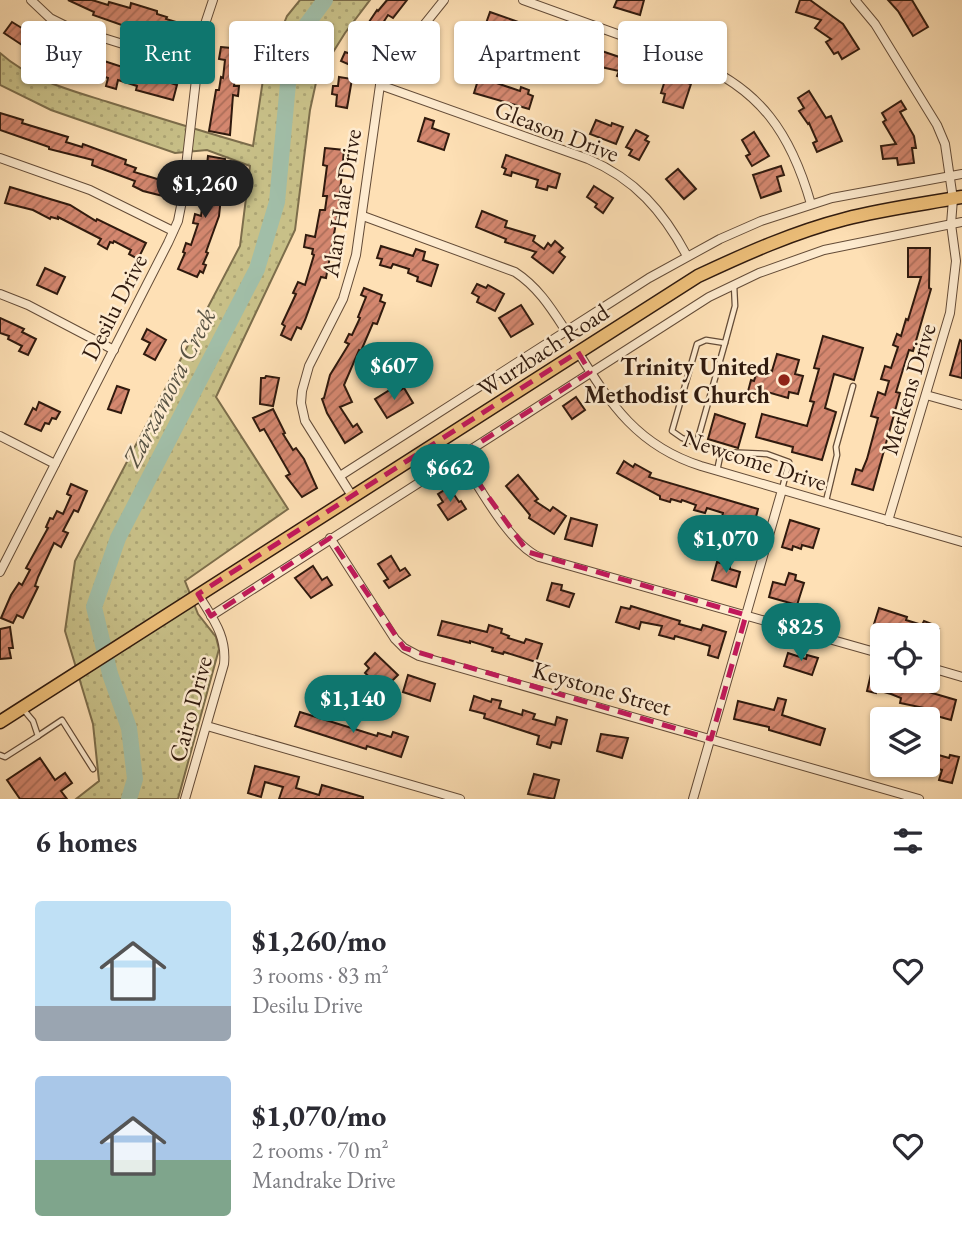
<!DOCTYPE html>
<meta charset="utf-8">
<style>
:root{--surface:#fff;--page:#f7f7f7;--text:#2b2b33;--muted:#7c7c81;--accent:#0f766e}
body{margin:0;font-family:"EB Garamond",serif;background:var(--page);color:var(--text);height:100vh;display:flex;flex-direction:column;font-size:26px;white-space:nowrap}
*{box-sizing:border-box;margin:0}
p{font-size:23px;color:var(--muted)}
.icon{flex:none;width:38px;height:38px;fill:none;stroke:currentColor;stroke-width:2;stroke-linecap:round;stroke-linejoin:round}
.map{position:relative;height:799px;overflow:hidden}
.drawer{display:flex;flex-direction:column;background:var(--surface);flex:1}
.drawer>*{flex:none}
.banner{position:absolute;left:21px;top:21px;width:920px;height:63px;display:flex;gap:14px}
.fabs{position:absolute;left:870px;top:623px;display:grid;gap:14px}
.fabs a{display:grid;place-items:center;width:70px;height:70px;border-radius:7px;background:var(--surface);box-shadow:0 2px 5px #0004;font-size:35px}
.price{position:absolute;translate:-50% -60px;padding:0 16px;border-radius:24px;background:var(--accent);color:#fff;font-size:23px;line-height:46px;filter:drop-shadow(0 2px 4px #0008)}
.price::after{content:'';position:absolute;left:50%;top:42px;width:21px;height:16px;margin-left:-10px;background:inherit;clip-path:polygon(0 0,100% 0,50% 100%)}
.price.active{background:#222;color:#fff}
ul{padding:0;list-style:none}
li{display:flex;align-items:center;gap:21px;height:175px;padding:0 35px}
li span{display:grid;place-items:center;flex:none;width:196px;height:140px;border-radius:7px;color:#555}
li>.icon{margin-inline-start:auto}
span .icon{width:84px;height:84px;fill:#fffc;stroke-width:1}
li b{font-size:30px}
h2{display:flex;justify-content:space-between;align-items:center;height:84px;padding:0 35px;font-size:30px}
.tag{padding:0 24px;border-radius:7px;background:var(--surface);box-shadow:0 2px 5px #0004;font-size:24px;line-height:63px}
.tag.active{background:var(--accent);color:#fff}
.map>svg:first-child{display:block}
.grass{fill:url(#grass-dots);stroke:#7c6d4b;stroke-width:2}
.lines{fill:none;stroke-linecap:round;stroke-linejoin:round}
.river{stroke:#a1bea8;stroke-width:16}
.building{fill:url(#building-hatch);stroke:#301a0e;stroke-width:2}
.lane-casing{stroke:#644c38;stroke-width:7}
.street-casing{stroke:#644c38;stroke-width:10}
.primary-casing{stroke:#301a0e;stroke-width:15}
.lane{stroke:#feebcf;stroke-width:4.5}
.street{stroke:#feebcf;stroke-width:8}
.primary{stroke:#efc07a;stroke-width:12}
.marked{fill:none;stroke:#c2185b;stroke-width:5;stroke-dasharray:14 9;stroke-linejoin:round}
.poi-dot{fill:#8f2418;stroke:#feebcf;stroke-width:2.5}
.labels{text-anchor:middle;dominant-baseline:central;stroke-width:5;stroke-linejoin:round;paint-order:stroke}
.street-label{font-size:24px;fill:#301a0e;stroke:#feebcf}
.poi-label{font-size:24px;font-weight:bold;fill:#301a0e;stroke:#feebcf;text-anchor:end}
.water-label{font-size:26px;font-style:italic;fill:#585344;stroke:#feebcf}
</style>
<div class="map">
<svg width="962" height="799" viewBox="0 0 962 799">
<defs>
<pattern id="grass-dots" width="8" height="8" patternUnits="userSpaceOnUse" patternTransform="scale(1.75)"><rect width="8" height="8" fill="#c8c088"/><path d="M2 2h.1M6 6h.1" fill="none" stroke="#aca474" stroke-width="1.8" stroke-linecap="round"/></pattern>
<pattern id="building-hatch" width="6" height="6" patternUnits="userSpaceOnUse" patternTransform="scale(1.75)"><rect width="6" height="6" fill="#d4876f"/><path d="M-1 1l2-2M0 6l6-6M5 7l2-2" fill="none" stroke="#ac6e5a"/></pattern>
</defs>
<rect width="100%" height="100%" fill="#fee0b5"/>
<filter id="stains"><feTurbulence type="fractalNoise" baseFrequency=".00286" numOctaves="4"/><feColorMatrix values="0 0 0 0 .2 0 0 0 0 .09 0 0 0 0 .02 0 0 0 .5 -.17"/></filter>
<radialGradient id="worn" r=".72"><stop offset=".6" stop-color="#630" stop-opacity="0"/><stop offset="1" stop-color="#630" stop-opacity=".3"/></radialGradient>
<path class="grass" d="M300 0H370L345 33 317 78 310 110 295 230 216 397 288 509 185 581 198 614 216 637 219 649 178 799H76L99 781 93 724 65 631 75 561 240 246 250 166 207 150 175 153 51 110 0 85V53C30 80 70 90 108 102 156 117 204 132 253 146L264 73 287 16Z"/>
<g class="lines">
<polyline class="river" points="129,799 135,779 129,728 110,674 94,607 118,538 257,269 277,202 290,62 298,36 325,0"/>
</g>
<g class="building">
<polygon points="68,0 92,0 108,5 109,2 130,8 131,3 157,11 157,14 167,17 166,19 186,25 182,38 135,24 133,29 93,15 94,12"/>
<polygon points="387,0 407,0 393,18 388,15 367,48 359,69 341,61 345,52 351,54 357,40 377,10 378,11"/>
<polygon points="617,0 644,0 640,15 614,7"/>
<polygon points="800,0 810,0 843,24 859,49 842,59 838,52 834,54 826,42 831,39 815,28 821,20 796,12"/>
<polygon points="888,0 912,0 928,27 913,36 898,11"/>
<polygon points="490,12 544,31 539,47 523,46 524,42 508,37 505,45 488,39 491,31 484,29"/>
<polygon points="12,22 25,30 27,27 34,32 32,35 61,48 59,52 79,58 80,53 177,85 173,100 136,90 137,86 118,80 116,89 106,86 108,78 87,71 85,75 53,65 52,68 40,63 43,55 22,45 4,33"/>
<polygon points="581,44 634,62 628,80 617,76 619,71 583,63 585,59 577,56"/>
<polygon points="221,47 241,49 238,72 236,72 234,86 239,86 238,96 233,95 230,135 209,131 216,90 219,90 221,77 223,78 225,60 219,59"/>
<polygon points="339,77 352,79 347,108 336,106 337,95 332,94 333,86 338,86"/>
<polygon points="479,77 520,91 521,87 529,90 528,94 533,96 529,109 474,93"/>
<polygon points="666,77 691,84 683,108 663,102 665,94 661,93"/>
<polygon points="809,91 826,118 831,116 842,141 817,152 813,143 817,141 809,123 808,124 799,111 804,108 798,98"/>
<polygon points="901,101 906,109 900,112 914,136 916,148 912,148 914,163 898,165 897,158 883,159 881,146 896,144 883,122 886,120 882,113"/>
<polygon points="0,113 23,120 22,123 68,137 66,142 82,147 83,144 126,160 125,164 136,168 134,172 167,182 163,196 143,191 133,186 135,181 92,165 93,160 49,149 49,147 0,130"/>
<polygon points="425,118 434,121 432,128 449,134 444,150 418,141"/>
<polygon points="596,120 611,126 612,123 623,127 616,144 590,134"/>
<polygon points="636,130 648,136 645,140 649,142 639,160 629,155 632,150 626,147"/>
<polygon points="754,132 769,156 752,166 746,156 750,154 742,140"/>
<polygon points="325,148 344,150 339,203 345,204 343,212 338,212 326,278 321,277 305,320 301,329 297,327 291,340 281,335 285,326 282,324 296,294 293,293 298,282 305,285 314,255 312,254 313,249 304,247 306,235 315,237 320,210 325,210 327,196 323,196 327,166 323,165"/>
<polygon points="506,155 560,174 556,188 548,186 547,190 536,187 538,180 512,172 511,176 504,174 506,169 502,167"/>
<polygon points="208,156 225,159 219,216 206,252 208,253 203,264 206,265 203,273 200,271 197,277 178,269 185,253 183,252 186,243 191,245 198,224 193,223 195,214 201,216 203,201 208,202 210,183 205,182"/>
<polygon points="781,166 784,175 777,177 781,191 761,198 753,175"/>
<polygon points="678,169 696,189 684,199 666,179"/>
<polygon points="594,186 613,198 603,213 595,207 597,204 587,197"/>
<polygon points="10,187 70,205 96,221 97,219 146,243 138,259 129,254 131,250 114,241 113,243 110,242 107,249 98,244 101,239 58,217 58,219 51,217 50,219 33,210 5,203"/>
<polygon points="482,211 507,221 505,227 535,236 533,241 544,249 548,243 551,246 555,241 563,248 559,252 565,257 553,273 532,257 536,252 505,242 506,239 476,227"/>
<polygon points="381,246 413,256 416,249 425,252 423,260 438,265 431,286 417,281 418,277 408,273 409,269 393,264 391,268 380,265 382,259 377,258"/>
<polygon points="908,248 930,248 929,288 931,289 913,351 909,350 896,392 900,393 873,490 852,484 856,469 862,471 867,459 878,418 871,416 878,392 885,395 889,381 881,379 885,366 891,368 898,347 893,345 897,334 901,336 906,319 908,320 921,277 908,277"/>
<polygon points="45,268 65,277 57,294 37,285"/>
<polygon points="477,284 486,288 488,285 504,294 495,311 477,302 479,297 472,293"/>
<polygon points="364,288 382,295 380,301 385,303 377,324 373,323 361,351 359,350 344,385 352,402 340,407 353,427 357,424 362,432 345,443 327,413 322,399 324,398 330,375 349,344 345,342 349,334 352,335 360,318 358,317 366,297 361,295"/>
<polygon points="521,305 533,324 511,337 499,318"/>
<polygon points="0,318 24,329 22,332 36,339 28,355 19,351 22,346 8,339 9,336 0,333"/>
<polygon points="147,329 166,340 155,360 144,354 150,343 142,339"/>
<polygon points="823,336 863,348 854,380 834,374 825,408 836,412 822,460 792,452 793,447 756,437 762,414 807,426 814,402 810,401 819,369 814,368"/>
<polygon points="960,340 962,341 962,378 950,375"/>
<polygon points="777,354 799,360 795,374 803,376 798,394 789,392 788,398 760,390 757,402 746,399 751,380 754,381 758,367 772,371"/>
<polygon points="266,376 279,378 273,406 260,404 261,378 265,378"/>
<polygon points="117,386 129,390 121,413 108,409"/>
<polygon points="393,388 396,393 404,388 413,403 387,418 375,399"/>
<polygon points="576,397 585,410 572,419 563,406"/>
<polygon points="39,402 60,412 56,419 52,418 49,424 45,423 41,431 25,424 33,408 36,410"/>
<polygon points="273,409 285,433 283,434 293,450 296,448 304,459 317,488 302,497 286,476 290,474 264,429 260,431 253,418"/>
<polygon points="715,414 745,424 738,448 708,439"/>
<polygon points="624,461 633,467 635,464 651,473 649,477 758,509 753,529 731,522 727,537 717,534 723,513 707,508 705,513 694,510 696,505 682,500 681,502 671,499 670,502 660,499 660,496 617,473"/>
<polygon points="518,475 538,499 535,501 550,511 553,507 566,516 554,534 529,518 530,515 506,486"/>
<polygon points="71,484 87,491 78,512 74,510 63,531 68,533 61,547 54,543 38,577 35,586 38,587 23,618 17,615 13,623 1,618 11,595 19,583 22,585 30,570 26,568 48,528 46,527 50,518 53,519 57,511 63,514 71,496 67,494"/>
<polygon points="449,487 459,502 461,501 466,509 448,520 438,505 443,502 438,494"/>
<polygon points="571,518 597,525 592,546 565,539"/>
<polygon points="790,520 819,529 813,548 802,545 801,549 793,546 792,550 782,547"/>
<polygon points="391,556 400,571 405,568 410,575 389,588 384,581 388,579 378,564"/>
<polygon points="717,562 730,566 730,569 740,572 736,587 712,580"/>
<polygon points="313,566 322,580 327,577 332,585 311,598 295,578"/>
<polygon points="789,573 796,575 795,580 804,583 797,605 769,597 773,582 785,585"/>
<polygon points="552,583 562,585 561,590 574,594 569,607 547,600"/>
<polygon points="631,606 680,621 679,624 701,630 703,625 726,632 718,658 708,655 710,646 675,636 674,639 659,635 662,626 641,622 639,629 616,622 621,607 630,609"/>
<polygon points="879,608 907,617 906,620 922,625 924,621 932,624 931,627 939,629 935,645 928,643 928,635 908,635 874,624"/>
<polygon points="442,621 487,632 489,625 502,629 501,633 509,636 508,638 524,643 526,639 542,644 536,662 504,652 503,654 492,651 493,648 470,641 470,643 438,635"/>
<polygon points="10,627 13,648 9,648 11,658 0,659 0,629"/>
<polygon points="375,653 398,675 386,687 378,680 376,683 365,673 369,668 365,664"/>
<polygon points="788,653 806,659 807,655 818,658 812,675 784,666"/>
<polygon points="871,674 882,677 882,681 890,681 889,684 904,688 905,685 956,700 951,720 933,715 934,710 900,703 901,698 891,694 877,690 876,693 867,691"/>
<polygon points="408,675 435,684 430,701 403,692"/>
<polygon points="474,696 491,702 492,699 501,701 499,708 522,715 523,710 535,714 533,719 555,725 557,717 567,720 561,744 552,742 550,748 537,744 539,736 484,718 485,714 470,710"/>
<polygon points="778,698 786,700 782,715 825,729 820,745 769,730 769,727 734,719 738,701 774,710"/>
<polygon points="300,712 377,736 378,733 391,737 393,732 408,737 401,757 367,746 366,749 295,726"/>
<polygon points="601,734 628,738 622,758 597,751"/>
<polygon points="928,752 949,758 950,755 959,757 952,783 939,780 942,770 928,766"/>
<polygon points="40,758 55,780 65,773 72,783 61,791 67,799 20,799 7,780"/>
<polygon points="255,766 299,777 296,788 319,795 322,785 363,797 363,799 279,799 283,787 265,782 261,797 248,793"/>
<polygon points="534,774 559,780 554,799 528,794"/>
</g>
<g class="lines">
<defs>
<g id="lane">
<polyline points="697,442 725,343"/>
<polyline points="721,452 767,454 789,462 782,489"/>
<polyline points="717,471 721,452 682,438 672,431 697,344 706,340 725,343 735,306 734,285"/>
<polyline points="826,501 837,455 836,447 853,386"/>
<polyline points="38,736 62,720 93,769"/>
<polyline points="0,755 5,757 38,736 33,721 23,709"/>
</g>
<g id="street">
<polyline points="31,0 50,18 68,27 197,67"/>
<path d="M523 0 692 61C761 89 791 134 811 204"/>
<polyline points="855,0 875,24 937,125 945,144 953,199 951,224 956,261 950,313 888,521"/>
<path d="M380 85 588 159C635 179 663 211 687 256"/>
<polyline points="0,158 90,190 173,231"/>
<path d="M363 216 515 272C538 287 551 308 566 331"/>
<polyline points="0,294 28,305 114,350"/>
<path d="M578 352C611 405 638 446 701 466L962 542"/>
<polyline points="926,395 962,405"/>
<polyline points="0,436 55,464"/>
<path d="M459 456C478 484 508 543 539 557L882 654"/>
<polyline points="340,476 649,278 720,239 761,221 832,198 962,174"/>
<polyline points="352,496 305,421 301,403 302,391 309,366 343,299 356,255 380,85 387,71 444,0"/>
<polyline points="330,538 395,639 404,648 419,656 919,799"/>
<polyline points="0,572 168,243 178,221 182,201 201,36 213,0"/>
<polyline points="211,616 709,297 759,273 824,250 962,222"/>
<polyline points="928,667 962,677"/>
<polyline points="207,726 460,799"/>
<path d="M185 799 224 664C227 635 212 618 198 594"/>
<polyline points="693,799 782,490"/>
</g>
<path id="primary" d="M0 722 698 276C745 254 794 232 845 219 883 209 923 204 962 197"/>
</defs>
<use href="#lane" class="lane-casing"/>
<use href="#street" class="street-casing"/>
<use href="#primary" class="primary-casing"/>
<use href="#lane" class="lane"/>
<use href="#street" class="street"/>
<use href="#primary" class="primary"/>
</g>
<path class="marked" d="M578 352 590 372 459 456 528 552 746 615 711 739 404 648 330 538 211 616 198 594Z"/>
<circle class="poi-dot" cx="784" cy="380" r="7"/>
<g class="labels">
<g class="street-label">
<text transform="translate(557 131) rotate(21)">Gleason Drive</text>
<text transform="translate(341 203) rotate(-81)">Alan Hale Drive</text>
<text transform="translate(114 307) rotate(-63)">Desilu Drive</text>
<text transform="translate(543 350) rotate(-33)">Wurzbach Road</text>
<text transform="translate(908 389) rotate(-73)">Merkens Drive</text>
<text transform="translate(755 460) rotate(18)">Newcome Drive</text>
<text transform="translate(602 688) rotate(16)">Keystone Street</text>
<text transform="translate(190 709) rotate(-75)">Cairo Drive</text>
</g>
<g class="poi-label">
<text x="770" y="366">Trinity United<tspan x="770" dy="28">Methodist Church</tspan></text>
</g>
<g class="water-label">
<text transform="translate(169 387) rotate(-63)">Zarzamora Creek</text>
</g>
</g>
<rect width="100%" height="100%" filter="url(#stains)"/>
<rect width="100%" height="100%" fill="url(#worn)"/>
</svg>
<div class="fabs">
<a><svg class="icon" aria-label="locate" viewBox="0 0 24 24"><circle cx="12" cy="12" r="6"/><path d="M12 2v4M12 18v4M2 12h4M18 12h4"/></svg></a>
<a><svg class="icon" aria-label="layers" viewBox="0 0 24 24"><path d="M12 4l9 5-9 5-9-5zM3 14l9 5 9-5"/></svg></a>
</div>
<b class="price active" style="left:205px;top:220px">$1,260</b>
<b class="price" style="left:394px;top:402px">$607</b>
<b class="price" style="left:450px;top:504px">$662</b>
<b class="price" style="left:726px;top:575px">$1,070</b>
<b class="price" style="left:801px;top:663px">$825</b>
<b class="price" style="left:353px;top:735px">$1,140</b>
<div class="banner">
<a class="tag">Buy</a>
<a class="tag active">Rent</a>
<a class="tag">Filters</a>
<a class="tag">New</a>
<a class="tag">Apartment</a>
<a class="tag">House</a>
</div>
</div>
<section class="drawer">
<h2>6 homes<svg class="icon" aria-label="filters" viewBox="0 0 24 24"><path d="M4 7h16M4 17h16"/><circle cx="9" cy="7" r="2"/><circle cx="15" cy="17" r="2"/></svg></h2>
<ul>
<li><span style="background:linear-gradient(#bfe0f5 75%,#9aa5b1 0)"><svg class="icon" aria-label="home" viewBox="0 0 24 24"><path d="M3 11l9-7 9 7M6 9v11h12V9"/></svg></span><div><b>$1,260/mo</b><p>3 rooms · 83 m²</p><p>Desilu Drive</p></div><svg class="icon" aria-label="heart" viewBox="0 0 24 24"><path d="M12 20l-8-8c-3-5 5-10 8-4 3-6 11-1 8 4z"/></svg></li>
<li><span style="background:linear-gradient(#a9c7e8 60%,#7fa58c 0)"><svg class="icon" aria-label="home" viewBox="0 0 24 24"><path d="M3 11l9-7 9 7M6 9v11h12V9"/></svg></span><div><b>$1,070/mo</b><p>2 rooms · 70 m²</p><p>Mandrake Drive</p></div><svg class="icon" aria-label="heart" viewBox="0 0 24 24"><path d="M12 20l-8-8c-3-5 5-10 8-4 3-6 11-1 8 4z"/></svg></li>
</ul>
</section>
